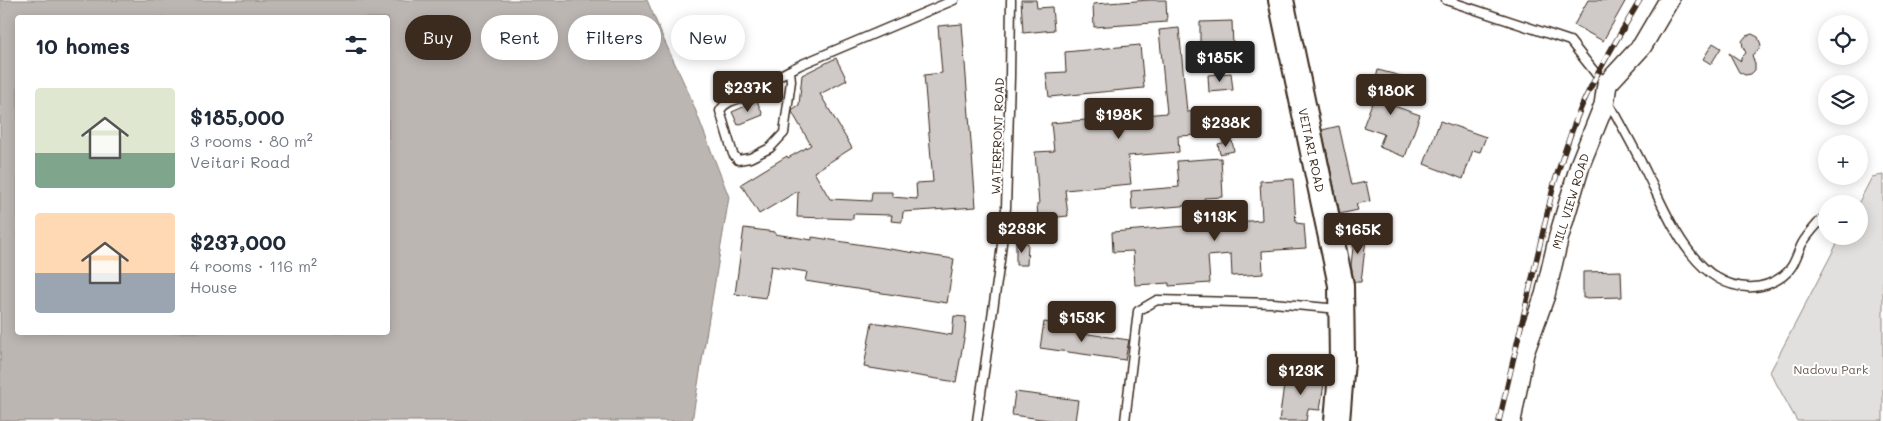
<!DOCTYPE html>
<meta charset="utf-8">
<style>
:root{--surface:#fff;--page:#f6f6f7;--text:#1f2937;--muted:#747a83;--accent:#3b2a1e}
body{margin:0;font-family:Mali,sans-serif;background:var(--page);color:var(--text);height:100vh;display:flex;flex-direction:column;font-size:19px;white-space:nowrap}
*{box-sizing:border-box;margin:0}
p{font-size:16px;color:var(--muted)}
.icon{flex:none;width:28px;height:28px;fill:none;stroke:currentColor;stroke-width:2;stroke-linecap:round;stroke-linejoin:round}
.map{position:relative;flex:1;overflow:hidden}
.drawer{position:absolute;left:15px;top:15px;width:375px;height:320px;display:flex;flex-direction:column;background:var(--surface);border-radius:5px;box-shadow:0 2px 12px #0003}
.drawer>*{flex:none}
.banner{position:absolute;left:405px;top:15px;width:475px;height:45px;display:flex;gap:10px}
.fabs{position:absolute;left:1818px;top:15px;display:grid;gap:10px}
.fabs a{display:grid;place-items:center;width:50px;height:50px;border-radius:50%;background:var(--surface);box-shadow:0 2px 12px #0003;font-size:25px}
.price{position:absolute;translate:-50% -42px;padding:0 11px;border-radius:5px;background:var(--accent);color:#fff;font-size:16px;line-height:32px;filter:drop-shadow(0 1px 2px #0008)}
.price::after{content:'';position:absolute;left:50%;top:30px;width:15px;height:11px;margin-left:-8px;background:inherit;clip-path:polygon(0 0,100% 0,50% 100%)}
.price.selected{background:#222;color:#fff}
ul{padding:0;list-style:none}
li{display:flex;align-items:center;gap:15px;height:125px;padding:0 20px}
li span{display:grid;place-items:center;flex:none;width:140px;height:100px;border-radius:5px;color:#555}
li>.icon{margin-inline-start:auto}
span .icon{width:60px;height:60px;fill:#fffc;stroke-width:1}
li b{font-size:21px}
h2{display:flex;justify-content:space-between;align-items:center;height:60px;padding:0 20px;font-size:21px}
.chip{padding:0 18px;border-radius:22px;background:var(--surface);box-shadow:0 2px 12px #0003;font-size:18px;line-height:45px}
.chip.selected{background:var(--accent);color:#fff}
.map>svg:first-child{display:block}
.green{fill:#e2e0de;stroke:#8e857e}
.water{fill:#bcb6b3;stroke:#887e77;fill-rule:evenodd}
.building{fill:#cfcac7;stroke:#3b2a1e}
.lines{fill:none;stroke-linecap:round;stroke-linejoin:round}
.service-casing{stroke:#3b2a1e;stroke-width:11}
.tertiary-casing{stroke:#3b2a1e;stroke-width:22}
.primary-casing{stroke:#3b2a1e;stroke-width:28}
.service{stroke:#fff;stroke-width:8}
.tertiary{stroke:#fff;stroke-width:19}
.primary{stroke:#fff;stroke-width:24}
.rail-casing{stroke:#3b2a1e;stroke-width:5.5}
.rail{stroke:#fff;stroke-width:4;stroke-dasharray:11;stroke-linecap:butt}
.labels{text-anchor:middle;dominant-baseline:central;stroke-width:4;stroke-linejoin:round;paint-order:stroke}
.street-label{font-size:12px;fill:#3b2a1e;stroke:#fff}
.park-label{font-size:12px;fill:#65584e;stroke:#fff}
</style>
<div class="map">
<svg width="1883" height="421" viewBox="0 0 1883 421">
<rect width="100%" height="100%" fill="#fff"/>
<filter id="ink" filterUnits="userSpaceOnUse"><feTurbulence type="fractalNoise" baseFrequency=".02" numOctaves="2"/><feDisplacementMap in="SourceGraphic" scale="10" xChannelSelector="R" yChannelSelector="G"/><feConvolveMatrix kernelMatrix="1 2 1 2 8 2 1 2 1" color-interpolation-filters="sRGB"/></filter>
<g filter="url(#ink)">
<polygon class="green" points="1883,175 1883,421 1797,421 1770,372 1841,236 1859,236 1858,204 1872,177"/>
<path class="water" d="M0 0H647L664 40 690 96 729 197 692 421H0ZM18 18H388V332H18Z"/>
<g class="building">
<polygon points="1021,0 1036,0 1037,8 1052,7 1054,30 1023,33"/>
<polygon points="1150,0 1166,0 1167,22 1094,27 1093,4"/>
<polygon points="1588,0 1626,0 1603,41 1574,25"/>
<polygon points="1232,21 1233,48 1200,49 1200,22"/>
<polygon points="962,24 976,207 903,212 902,222 891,221 892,215 853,214 853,219 797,217 798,191 759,214 741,184 787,156 788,158 811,145 792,112 793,109 799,105 802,75 836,58 847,80 820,94 852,148 814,172 830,199 871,201 872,192 892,192 892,197 917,199 916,183 933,182 924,75 942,73 938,26"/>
<polygon points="1179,28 1187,112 1219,109 1221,134 1178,136 1179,152 1128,156 1131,184 1065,190 1068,216 1038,219 1037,204 1039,204 1035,152 1054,151 1051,123 1167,113 1159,30"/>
<polygon points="1752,34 1758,37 1761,45 1758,50 1752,55 1755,64 1755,70 1751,74 1745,75 1739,72 1729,53 1741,61 1741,58 1746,53 1743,47 1742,41 1746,36"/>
<polygon points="1713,43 1721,48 1711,64 1703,59"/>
<polygon points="1140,45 1144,88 1049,97 1046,73 1066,72 1065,52"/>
<polygon points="1378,70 1401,76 1394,106 1420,115 1405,157 1379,147 1384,134 1363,127 1378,87 1374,86"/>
<polygon points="1231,73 1233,90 1209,92 1208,75"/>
<polygon points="757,101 763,115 738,125 732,112"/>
<polygon points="1440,121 1486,137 1480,152 1473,150 1463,179 1424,164"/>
<polygon points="1339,126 1352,185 1366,182 1370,201 1356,204 1358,210 1340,214 1322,130"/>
<polygon points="1232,141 1234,151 1220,154 1218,144"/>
<polygon points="1221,158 1223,197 1204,198 1205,204 1132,210 1131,191 1179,187 1177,161"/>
<polygon points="1293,179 1296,223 1304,224 1306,248 1262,251 1263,274 1232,276 1231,254 1208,256 1210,283 1169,286 1169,283 1135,285 1133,251 1113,252 1112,232 1262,220 1260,181"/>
<polygon points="744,228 775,232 775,234 812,240 812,237 954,259 947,303 805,281 807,272 771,266 766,298 735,294"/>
<polygon points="1355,230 1367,231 1361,282 1354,282 1351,265"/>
<polygon points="1016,242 1028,243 1027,265 1016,265"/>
<polygon points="1621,271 1622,297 1583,298 1583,272"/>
<polygon points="954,316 966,317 965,333 956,382 864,367 872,322 952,335"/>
<polygon points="1044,322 1068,325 1068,331 1129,340 1125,360 1040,348"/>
<polygon points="1286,371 1325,377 1320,410 1308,409 1306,421 1279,421"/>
<polygon points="1015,392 1078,400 1075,421 1056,421 1012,415"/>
</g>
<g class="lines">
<defs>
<g id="service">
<polyline points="1446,0 1570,41 1597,75 1607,84"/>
<path d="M790 71 791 81 784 133 770 148 750 158 738 160 733 154 720 111C727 97 748 99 761 92 768 88 773 81 779 76 785 72 793 69 800 65L954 0"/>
<path d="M1604 105 1611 108 1616 115C1627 135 1638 155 1648 176 1668 216 1694 285 1747 287 1760 288 1772 284 1783 276 1794 268 1796 256 1802 244 1807 235 1814 228 1821 220"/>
<polyline points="977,421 1000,261 1006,208 1010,77 1011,0"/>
<polyline points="1125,421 1138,311 1157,300 1273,303 1339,309"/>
</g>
<polyline id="tertiary" points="1511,421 1524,353 1545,295 1559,236 1581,162 1604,105 1607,84 1642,46 1669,0"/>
<polyline id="primary" points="1281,0 1341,285 1342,361 1337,421"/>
</defs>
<use href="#service" class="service-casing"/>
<use href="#tertiary" class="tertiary-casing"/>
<use href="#primary" class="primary-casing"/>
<use href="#service" class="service"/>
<use href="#tertiary" class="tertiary"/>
<use href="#primary" class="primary"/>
<defs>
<path id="rail" d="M1499 421 1554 184C1563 156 1572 127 1584 101 1600 66 1621 33 1640 0"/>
</defs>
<use href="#rail" class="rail-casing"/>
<use href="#rail" class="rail"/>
</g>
</g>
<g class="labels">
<g class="street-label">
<text transform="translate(997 136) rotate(-88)">WATERFRONT ROAD</text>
<text transform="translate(1312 150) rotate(78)">VEITARI ROAD</text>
<text transform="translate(1570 201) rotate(-73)">MILL VIEW ROAD</text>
</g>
<g class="park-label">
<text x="1831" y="369">Nadovu Park</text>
</g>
</g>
</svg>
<div class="fabs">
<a><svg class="icon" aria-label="locate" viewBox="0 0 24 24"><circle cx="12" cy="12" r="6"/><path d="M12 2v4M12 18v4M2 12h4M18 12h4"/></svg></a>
<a><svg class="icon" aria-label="layers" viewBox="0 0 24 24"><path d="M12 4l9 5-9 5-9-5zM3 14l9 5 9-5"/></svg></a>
<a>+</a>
<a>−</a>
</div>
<b class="price selected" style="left:1220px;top:83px">$185K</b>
<b class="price" style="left:748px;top:113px">$237K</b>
<b class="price" style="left:1391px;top:116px">$180K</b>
<b class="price" style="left:1119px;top:140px">$198K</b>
<b class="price" style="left:1226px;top:148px">$238K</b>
<b class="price" style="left:1215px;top:242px">$113K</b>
<b class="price" style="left:1022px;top:254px">$233K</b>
<b class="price" style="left:1358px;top:255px">$165K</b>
<b class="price" style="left:1082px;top:343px">$153K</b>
<b class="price" style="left:1301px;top:396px">$123K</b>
<div class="banner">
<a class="chip selected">Buy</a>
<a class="chip">Rent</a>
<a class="chip">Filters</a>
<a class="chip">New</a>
</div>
<section class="drawer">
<h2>10 homes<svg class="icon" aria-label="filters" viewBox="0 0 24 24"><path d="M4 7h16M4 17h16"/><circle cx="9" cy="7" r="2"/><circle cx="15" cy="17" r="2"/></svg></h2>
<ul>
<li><span style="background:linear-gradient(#dfe7d0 65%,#7fa58c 0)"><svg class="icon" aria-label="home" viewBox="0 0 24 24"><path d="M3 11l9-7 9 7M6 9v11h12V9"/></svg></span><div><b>$185,000</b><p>3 rooms · 80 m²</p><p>Veitari Road</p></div></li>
<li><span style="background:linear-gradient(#ffd9b3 60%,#9aa5b1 0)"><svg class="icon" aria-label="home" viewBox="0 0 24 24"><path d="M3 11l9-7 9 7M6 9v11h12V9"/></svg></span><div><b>$237,000</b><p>4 rooms · 116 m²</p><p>House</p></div></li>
</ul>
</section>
</div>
